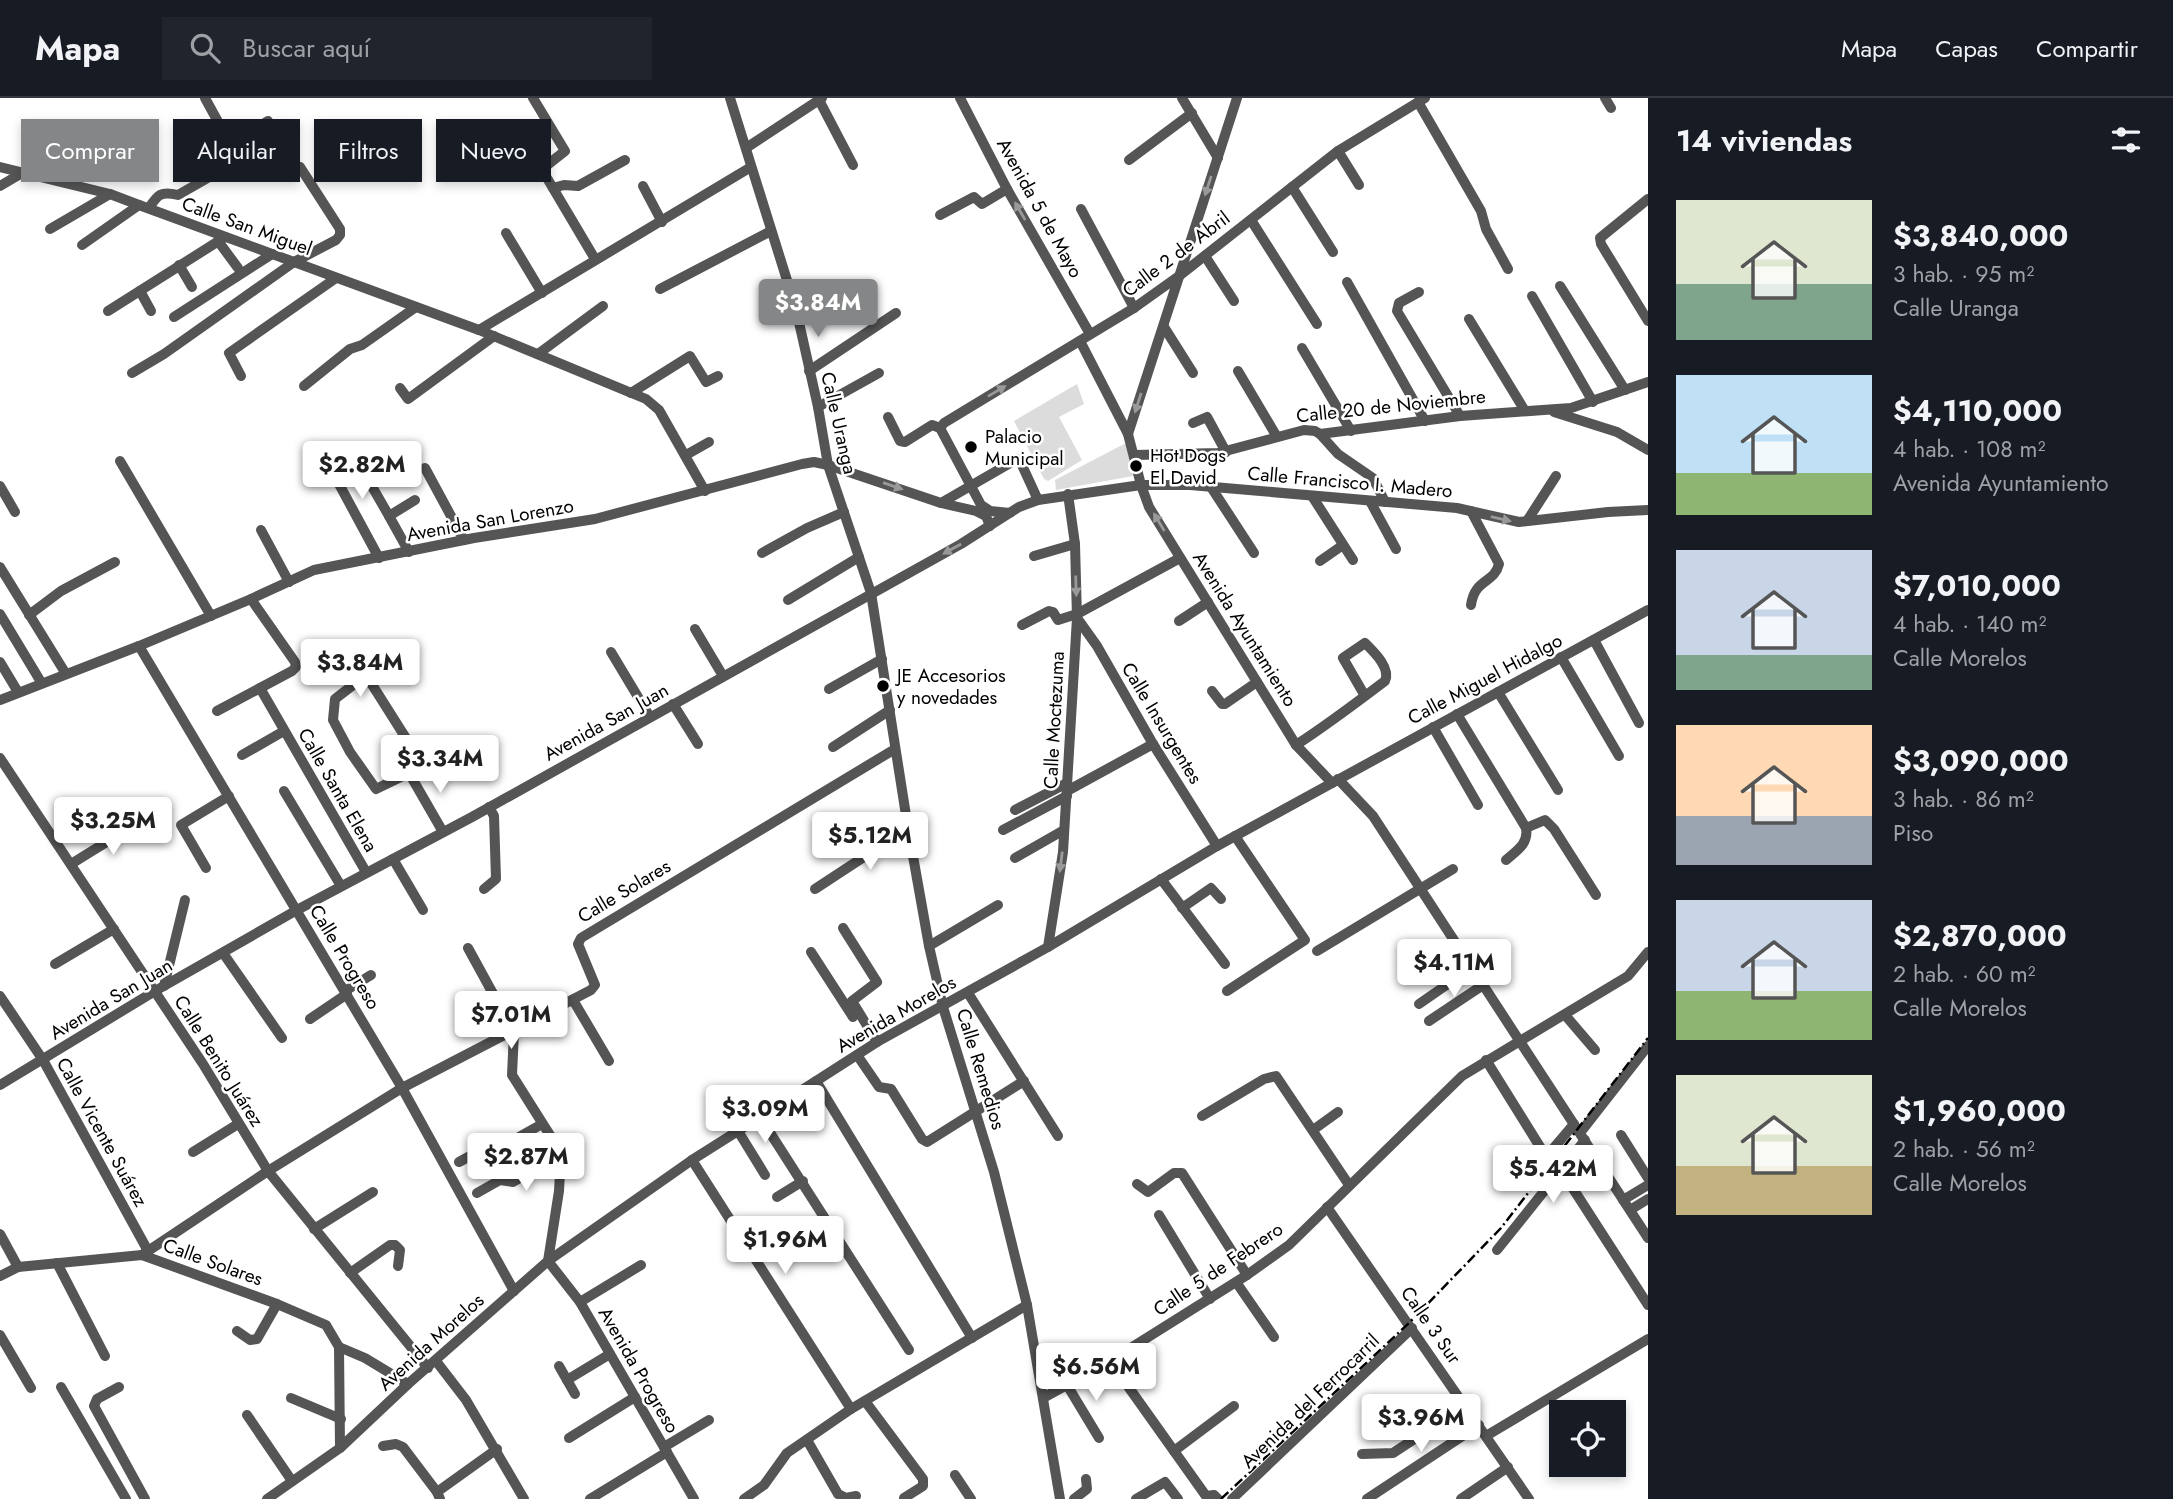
<!DOCTYPE html>
<html lang="es">
<meta charset="utf-8">
<style>
:root{--surface:#171b24;--page:#20242c;--text:#f1f3f6;--muted:#9ea1a6;--line:#363941;--accent:#858687}
body{margin:0;font-family:Jost,sans-serif;background:var(--page);color:var(--text);height:100vh;display:flex;flex-direction:column;font-size:26px;white-space:nowrap}
*{box-sizing:border-box;margin:0}
p{font-size:23px;color:var(--muted)}
.icon{flex:none;width:38px;height:38px;fill:none;stroke:currentColor;stroke-width:2;stroke-linecap:round;stroke-linejoin:round}
.map{position:relative;flex:1;overflow:hidden}
.side{display:flex;flex-direction:column;background:var(--surface);width:525px}
.side>*{flex:none}
.hud{position:absolute;left:21px;top:21px;width:665px;height:63px;display:flex;gap:14px}
.controls{position:absolute;left:1549px;top:1302px;display:grid;gap:14px}
.controls a{display:grid;place-items:center;width:77px;height:77px;border-radius:0px;background:var(--surface);box-shadow:0 4px 10px #0003;font-size:35px}
.price{position:absolute;translate:-50% -60px;padding:0 16px;border-radius:7px;background:#fff;color:#222;font-size:23px;line-height:46px;filter:drop-shadow(0 2px 4px #0008)}
.price::after{content:'';position:absolute;left:50%;top:42px;width:21px;height:16px;margin-left:-10px;background:inherit;clip-path:polygon(0 0,100% 0,50% 100%)}
.price.active{background:var(--accent);color:#fff}
ul{padding:0;list-style:none}
li{display:flex;align-items:center;gap:21px;height:175px;padding:0 28px}
li span{display:grid;place-items:center;flex:none;width:196px;height:140px;border-radius:0px;color:#555}
li>.icon{margin-inline-start:auto}
span .icon{width:84px;height:84px;fill:#fffc;stroke-width:1}
li b{font-size:30px}
h2{display:flex;justify-content:space-between;align-items:center;height:84px;padding:0 28px;font-size:30px}
.chip{padding:0 24px;border-radius:0px;background:var(--surface);box-shadow:0 4px 10px #0003;font-size:24px;line-height:63px}
.chip.active{background:var(--accent);color:#fff}
header{display:flex;align-items:center;gap:42px;box-sizing:border-box;height:98px;padding:0 35px;background:var(--surface);border-bottom:2px solid var(--line)}
header strong{font-size:33px}
nav{display:flex;gap:38px;margin-inline-start:auto;font-size:24px}
.search{width:490px;height:63px;background:var(--page);display:flex;align-items:center;gap:18px;box-sizing:border-box;padding:0 24px;border-radius:0px;color:var(--muted);font-size:26px}
main{display:flex;flex:1;min-height:0}
.map>svg:first-child{display:block}
.green{fill:#dcdcdc}
.lines{fill:none;stroke-linecap:round;stroke-linejoin:round}
.minor{stroke:#555;stroke-width:10}
.rail{stroke:#000;stroke-width:2.5;stroke-dasharray:10 3.5 2 3.5;stroke-linecap:butt}
.oneway{fill:#999}
.poi-dot{fill:#000;stroke:#fff;stroke-width:2.5}
.labels{text-anchor:middle;dominant-baseline:central;stroke-width:5;stroke-linejoin:round;paint-order:stroke}
.street-label{font-size:19px;fill:#000;stroke:#fff}
.poi-label{font-size:19px;fill:#000;stroke:#fff;text-anchor:start}
</style>
<header>
<strong>Mapa</strong>
<div class="search"><svg class="icon" aria-label="search" viewBox="0 0 24 24"><circle cx="10" cy="10" r="6"/><path d="M15 15l6 6"/></svg>Buscar aquí</div>
<nav><a>Mapa</a><a>Capas</a><a>Compartir</a></nav>
</header>
<main>
<div class="map">
<svg width="1648" height="1401" viewBox="0 0 1648 1401">
<rect width="100%" height="100%" fill="#fff"/>
<g class="green">
<polygon points="1077,286 1084,306 1059,319 1082,362 1048,383 1044,381 1014,323"/>
<polygon points="1126,345 1133,378 1056,392 1055,382"/>
</g>
<g class="lines">
<g class="minor">
<polyline points="533,0 565,53 546,68 544,75 595,161"/>
<polyline points="730,0 796,211 818,309 828,367 871,495 908,730 929,848 943,909 994,1074 1027,1207 1060,1401"/>
<polyline points="960,0 1007,91 1090,236"/>
<polyline points="1182,0 1218,60"/>
<polyline points="1605,0 1611,10"/>
<polyline points="819,2 853,67"/>
<polyline points="1418,4 1481,113 1486,131 1508,171"/>
<polyline points="232,47 268,23"/>
<polyline points="746,50 822,0"/>
<polyline points="1338,53 1359,87"/>
<polyline points="1129,62 1192,15"/>
<polyline points="0,69 110,96 139,107 479,232 646,301 659,312 705,393"/>
<polyline points="0,88 22,75"/>
<polyline points="643,88 662,124"/>
<polyline points="1292,89 1333,154"/>
<polyline points="553,90 564,87 578,88 625,62"/>
<polyline points="1648,101 1600,140 1601,146 1648,223"/>
<path d="M149 110C158 96 161 93 178 97L239 62 205 0"/>
<polyline points="1081,111 1134,210"/>
<polyline points="940,117 974,99 982,106 1007,91"/>
<polyline points="1251,122 1317,226"/>
<polyline points="50,131 110,96"/>
<polyline points="506,135 542,195"/>
<polyline points="218,143 238,170"/>
<polyline points="82,147 139,107"/>
<polyline points="1205,158 1234,203"/>
<polyline points="179,167 192,189"/>
<polyline points="1347,184 1425,323"/>
<polyline points="1560,188 1625,292"/>
<polyline points="660,191 771,133"/>
<polyline points="140,193 151,213"/>
<polyline points="1419,194 1399,205 1397,213 1460,318"/>
<polyline points="1532,198 1593,304"/>
<polyline points="108,213 225,139"/>
<polyline points="174,219 272,156"/>
<polyline points="1469,221 1525,313"/>
<polyline points="1164,229 1193,275"/>
<polyline points="479,232 751,69"/>
<polyline points="1080,243 1128,336 1141,387 1149,409 1296,647 1332,685"/>
<polyline points="1302,250 1351,333"/>
<polyline points="538,256 603,208"/>
<polyline points="809,273 896,215"/>
<polyline points="1238,273 1277,339"/>
<polyline points="132,275 164,256 294,164 336,142 340,137 340,131 300,69"/>
<polyline points="241,278 229,255 336,180"/>
<polyline points="304,288 350,251 362,247 416,209"/>
<polyline points="400,290 408,301 494,238"/>
<polyline points="631,295 690,258 706,284 718,278"/>
<polyline points="818,309 879,275"/>
<polyline points="1554,314 1617,334 1648,352"/>
<polyline points="888,319 900,343 905,344 932,327 940,330"/>
<polyline points="1193,325 1207,319 1226,354"/>
<polyline points="940,330 944,325 1134,210 1179,178 1338,53 1425,0"/>
<polyline points="940,330 981,407 990,413 1010,415"/>
<polyline points="1128,336 1237,0"/>
<polyline points="1320,336 1338,356 1373,380 1385,404"/>
<polyline points="319,349 379,460"/>
<polyline points="686,357 709,344"/>
<polyline points="1135,357 1218,355 1304,332 1315,333 1320,336 1460,318 1571,310 1648,284"/>
<polyline points="120,363 211,518"/>
<polyline points="425,370 464,442"/>
<polyline points="362,371 389,418"/>
<polyline points="0,388 15,414"/>
<polyline points="1211,389 1254,455"/>
<polyline points="1312,398 1353,462"/>
<polyline points="1370,403 1396,451"/>
<polyline points="941,405 1017,361 1021,365 1038,402"/>
<polyline points="1527,423 1556,378"/>
<polyline points="261,432 289,484"/>
<polyline points="409,454 389,418 415,402"/>
<polyline points="762,455 807,430 844,414"/>
<polyline points="1034,458 1075,446"/>
<polyline points="1320,463 1343,447"/>
<polyline points="0,469 66,576"/>
<polyline points="788,502 859,459"/>
<path d="M1471 507C1475 480 1494 486 1499 466L1471 413"/>
<polyline points="0,516 41,584"/>
<polyline points="29,517 61,493 115,464"/>
<polyline points="1077,520 1097,548 1153,646 1217,748"/>
<polyline points="1179,523 1208,504"/>
<polyline points="1022,527 1049,513 1053,514 1058,522 1077,516 1180,460"/>
<polyline points="695,531 723,578"/>
<polyline points="1594,542 1639,625"/>
<polyline points="139,548 402,990 514,1193"/>
<polyline points="611,554 650,619"/>
<polyline points="1561,559 1619,658"/>
<polyline points="0,564 18,594"/>
<polygon points="366,577 421,664 409,675 376,691 350,654 333,622 335,601"/>
<polyline points="260,590 366,774"/>
<polyline points="829,591 882,561"/>
<polyline points="1212,593 1222,606 1225,606 1257,584"/>
<polyline points="1498,594 1558,692"/>
<polyline points="0,602 139,548 251,501 314,472 474,440 595,421 802,366 814,364 828,367 941,405 976,413 986,418 990,428"/>
<polyline points="673,606 698,646"/>
<polyline points="217,613 292,573 296,569 295,564 251,501"/>
<path d="M1457 616 1526 730C1529 746 1516 753 1506 762"/>
<polyline points="1433,629 1478,707"/>
<path d="M1296 647C1327 627 1356 605 1385 583 1391 570 1374 554 1365 545L1343 560 1365 598"/>
<polyline points="833,649 890,612"/>
<polyline points="242,657 284,633"/>
<polyline points="0,660 203,966 268,1073 428,1270"/>
<polyline points="409,675 443,734"/>
<polyline points="1338,681 1373,718 1648,1140"/>
<polyline points="284,693 341,788"/>
<polyline points="1067,693 1153,646"/>
<polyline points="1015,712 1067,685"/>
<polyline points="1526,730 1545,722 1554,731 1596,797"/>
<polyline points="1003,732 1067,698"/>
<polyline points="1015,760 1064,732"/>
<polyline points="393,761 423,812"/>
<polyline points="71,766 139,724"/>
<polyline points="206,770 181,727 229,698"/>
<polyline points="1161,781 1225,866"/>
<polyline points="484,791 496,781 494,718 489,709"/>
<polyline points="815,791 908,730"/>
<polyline points="1182,810 1211,790 1221,801"/>
<polyline points="843,830 877,884 852,903 877,944"/>
<polyline points="929,848 998,807"/>
<polyline points="1048,849 1063,754 1077,520 1075,446 1068,396"/>
<polyline points="468,850 514,934 512,977 553,1042 557,1058 560,1075 559,1093 548,1163 580,1204 694,1401"/>
<polyline points="1317,853 1453,771"/>
<polyline points="811,854 853,919"/>
<polyline points="223,855 282,940"/>
<polyline points="55,866 114,831"/>
<polyline points="1414,881 1458,849"/>
<polyline points="164,888 185,802"/>
<polyline points="345,893 371,877"/>
<polyline points="1227,893 1305,842 1235,738"/>
<polyline points="968,895 1058,1038"/>
<polyline points="0,898 43,962 148,1153"/>
<polyline points="573,902 609,963"/>
<polyline points="1419,906 1471,870"/>
<polyline points="1565,917 1595,952"/>
<polyline points="310,921 347,896"/>
<polyline points="1429,923 1483,887"/>
<polyline points="857,957 879,989 891,991 922,1041 927,1044 1024,983"/>
<polyline points="1486,962 1542,1052 1552,1052 1574,1026"/>
<polyline points="816,983 972,1240"/>
<polyline points="0,987 155,893 297,812 472,719 961,446 1019,409 1038,402 1141,387 1190,387 1457,410 1519,424 1608,414 1648,412"/>
<polyline points="1202,1018 1264,981 1276,978 1349,1087"/>
<polyline points="760,1019 909,1252"/>
<polyline points="1313,1032 1338,1014"/>
<polyline points="738,1033 765,1077"/>
<polyline points="1580,1035 1648,948"/>
<polyline points="1621,1037 1648,1080"/>
<polyline points="193,1054 238,1026"/>
<polyline points="692,1062 851,1311"/>
<polyline points="459,1064 483,1051 496,1052 542,1026"/>
<polyline points="1561,1072 1648,1207"/>
<polyline points="1137,1086 1148,1094 1174,1075 1182,1075 1247,1177"/>
<polyline points="477,1095 500,1082 513,1084 557,1058"/>
<polyline points="777,1099 803,1083"/>
<polyline points="1623,1102 1648,1087"/>
<polyline points="1327,1109 1529,1401"/>
<polyline points="1630,1112 1648,1101"/>
<polyline points="1159,1117 1210,1201"/>
<polyline points="314,1131 373,1094"/>
<polyline points="0,1136 18,1169"/>
<polyline points="1497,1152 1585,1042"/>
<polyline points="142,1157 268,1073 402,990 591,892 595,887 578,846 581,840 895,651"/>
<polyline points="57,1165 105,1258"/>
<polyline points="350,1175 390,1147 395,1147 400,1152 398,1168"/>
<polyline points="0,1178 18,1169 142,1157 277,1206 326,1227 339,1249 340,1350"/>
<polyline points="1236,1184 1274,1239"/>
<polyline points="580,1204 641,1167"/>
<polyline points="237,1233 250,1242 257,1241 277,1206"/>
<polyline points="0,1237 31,1290"/>
<polyline points="339,1249 365,1260 408,1286"/>
<polyline points="436,1263 466,1302 524,1401"/>
<polyline points="1110,1263 1206,1398 1214,1397 1218,1401"/>
<polyline points="559,1268 567,1282 610,1256"/>
<polyline points="567,1282 575,1296"/>
<polyline points="1067,1287 1099,1340"/>
<polyline points="61,1289 126,1401"/>
<polyline points="119,1289 97,1301 94,1308 145,1401"/>
<polyline points="291,1300 341,1321"/>
<polyline points="1043,1300 1110,1263 1247,1177 1289,1147 1462,978 1628,878 1648,854"/>
<polyline points="865,1303 923,1381 923,1388 904,1400"/>
<polyline points="247,1317 292,1383"/>
<polyline points="1486,1338 1648,1241"/>
<polyline points="569,1340 635,1299"/>
<polyline points="807,1342 838,1396 846,1400 856,1398"/>
<polyline points="383,1348 396,1346 403,1349 437,1394"/>
<polyline points="664,1349 709,1322"/>
<polyline points="1174,1353 1234,1308"/>
<polyline points="1362,1356 1393,1355 1466,1307"/>
<polyline points="955,1377 971,1401"/>
<polyline points="267,1401 340,1350 408,1286 548,1163 692,1062 760,1019 877,944 1048,849 1217,748 1648,512"/>
<polyline points="440,1401 437,1394 497,1351"/>
<polyline points="590,1401 667,1354"/>
<polyline points="744,1401 764,1387 787,1355 851,1311 1027,1207"/>
<polyline points="1074,1401 1087,1391 1086,1381"/>
<polyline points="1136,1401 1165,1384 1178,1401"/>
<polyline points="1232,1401 1412,1230"/>
<polyline points="1367,1401 1479,1327"/>
<polyline points="1461,1401 1508,1369"/>
</g>
<polyline class="rail" points="1221,1401 1409,1225 1501,1130 1648,940"/>
</g>
<defs><path id="oneway-solid" d="M-6-.8H1V-3.2L6.5 0L1 3.2V.8H-6Z" transform="scale(1.75)"/></defs>
<g class="oneway">
<use href="#oneway-solid" transform="translate(1208 88) rotate(108)"/>
<use href="#oneway-solid" transform="translate(1020 113) rotate(-120)"/>
<use href="#oneway-solid" transform="translate(997 293) rotate(-31)"/>
<use href="#oneway-solid" transform="translate(1138 305) rotate(108)"/>
<use href="#oneway-solid" transform="translate(893 388) rotate(19)"/>
<use href="#oneway-solid" transform="translate(1501 421) rotate(13)"/>
<use href="#oneway-solid" transform="translate(1159 424) rotate(-121)"/>
<use href="#oneway-solid" transform="translate(952 451) rotate(151)"/>
<use href="#oneway-solid" transform="translate(1076 488) rotate(88)"/>
<use href="#oneway-solid" transform="translate(1061 764) rotate(97)"/>
</g>
<g class="poi-dot">
<circle cx="971" cy="349" r="7"/>
<circle cx="1136" cy="368" r="7"/>
<circle cx="883" cy="588" r="7"/>
</g>
<g class="labels">
<g class="street-label">
<text transform="translate(1040 110) rotate(61)">Avenida 5 de Mayo</text>
<text transform="translate(247 128) rotate(20)">Calle San Miguel</text>
<text transform="translate(1176 156) rotate(-37)">Calle 2 de Abril</text>
<text transform="translate(1391 308) rotate(-6)">Calle 20 de Noviembre</text>
<text transform="translate(839 325) rotate(77)">Calle Uranga</text>
<text transform="translate(1350 384) rotate(5)">Calle Francisco I. Madero</text>
<text transform="translate(490 422) rotate(-10)">Avenida San Lorenzo</text>
<text transform="translate(1245 531) rotate(58)">Avenida Ayuntamiento</text>
<text transform="translate(1485 581) rotate(-28)">Calle Miguel Hidalgo</text>
<text transform="translate(1054 622) rotate(-87)">Calle Moctezuma</text>
<text transform="translate(606 624) rotate(-29)">Avenida San Juan</text>
<text transform="translate(1162 625) rotate(59)">Calle Insurgentes</text>
<text transform="translate(338 692) rotate(60)">Calle Santa Elena</text>
<text transform="translate(624 793) rotate(-31)">Calle Solares</text>
<text transform="translate(345 859) rotate(59)">Calle Progreso</text>
<text transform="translate(111 901) rotate(-31)">Avenida San Juan</text>
<text transform="translate(896 916) rotate(-30)">Avenida Morelos</text>
<text transform="translate(219 963) rotate(58)">Calle Benito Juárez</text>
<text transform="translate(981 971) rotate(73)">Calle Remedios</text>
<text transform="translate(102 1034) rotate(61)">Calle Vicente Suárez</text>
<text transform="translate(213 1164) rotate(20)">Calle Solares</text>
<text transform="translate(1218 1171) rotate(-34)">Calle 5 de Febrero</text>
<text transform="translate(1431 1227) rotate(55)">Calle 3 Sur</text>
<text transform="translate(431 1244) rotate(-42)">Avenida Morelos</text>
<text transform="translate(639 1272) rotate(60)">Avenida Progreso</text>
<text transform="translate(1310 1303) rotate(-44)">Avenida del Ferrocarril</text>
</g>
<g class="poi-label">
<text x="985" y="338">Palacio<tspan x="985" dy="22">Municipal</tspan></text>
<text x="1150" y="357">Hot Dogs<tspan x="1150" dy="22">El David</tspan></text>
<text x="897" y="577">JE Accesorios<tspan x="897" dy="22">y novedades</tspan></text>
</g>
</g>
</svg>
<div class="controls">
<a><svg class="icon" aria-label="locate" viewBox="0 0 24 24"><circle cx="12" cy="12" r="6"/><path d="M12 2v4M12 18v4M2 12h4M18 12h4"/></svg></a>
</div>
<b class="price active" style="left:818px;top:241px">$3.84M</b>
<b class="price" style="left:362px;top:403px">$2.82M</b>
<b class="price" style="left:360px;top:601px">$3.84M</b>
<b class="price" style="left:440px;top:697px">$3.34M</b>
<b class="price" style="left:113px;top:759px">$3.25M</b>
<b class="price" style="left:870px;top:774px">$5.12M</b>
<b class="price" style="left:1454px;top:901px">$4.11M</b>
<b class="price" style="left:511px;top:953px">$7.01M</b>
<b class="price" style="left:765px;top:1047px">$3.09M</b>
<b class="price" style="left:526px;top:1095px">$2.87M</b>
<b class="price" style="left:1553px;top:1107px">$5.42M</b>
<b class="price" style="left:785px;top:1178px">$1.96M</b>
<b class="price" style="left:1096px;top:1305px">$6.56M</b>
<b class="price" style="left:1421px;top:1356px">$3.96M</b>
<div class="hud">
<a class="chip active">Comprar</a>
<a class="chip">Alquilar</a>
<a class="chip">Filtros</a>
<a class="chip">Nuevo</a>
</div>
</div>
<section class="side">
<h2>14 viviendas<svg class="icon" aria-label="filters" viewBox="0 0 24 24"><path d="M4 7h16M4 17h16"/><circle cx="9" cy="7" r="2"/><circle cx="15" cy="17" r="2"/></svg></h2>
<ul>
<li><span style="background:linear-gradient(#dfe7d0 60%,#7fa58c 0)"><svg class="icon" aria-label="home" viewBox="0 0 24 24"><path d="M3 11l9-7 9 7M6 9v11h12V9"/></svg></span><div><b>$3,840,000</b><p>3 hab. · 95 m²</p><p>Calle Uranga</p></div></li>
<li><span style="background:linear-gradient(#bfe0f5 70%,#8fb573 0)"><svg class="icon" aria-label="home" viewBox="0 0 24 24"><path d="M3 11l9-7 9 7M6 9v11h12V9"/></svg></span><div><b>$4,110,000</b><p>4 hab. · 108 m²</p><p>Avenida Ayuntamiento</p></div></li>
<li><span style="background:linear-gradient(#c9d6e8 75%,#7fa58c 0)"><svg class="icon" aria-label="home" viewBox="0 0 24 24"><path d="M3 11l9-7 9 7M6 9v11h12V9"/></svg></span><div><b>$7,010,000</b><p>4 hab. · 140 m²</p><p>Calle Morelos</p></div></li>
<li><span style="background:linear-gradient(#ffd9b3 65%,#9aa5b1 0)"><svg class="icon" aria-label="home" viewBox="0 0 24 24"><path d="M3 11l9-7 9 7M6 9v11h12V9"/></svg></span><div><b>$3,090,000</b><p>3 hab. · 86 m²</p><p>Piso</p></div></li>
<li><span style="background:linear-gradient(#c9d6e8 65%,#8fb573 0)"><svg class="icon" aria-label="home" viewBox="0 0 24 24"><path d="M3 11l9-7 9 7M6 9v11h12V9"/></svg></span><div><b>$2,870,000</b><p>2 hab. · 60 m²</p><p>Calle Morelos</p></div></li>
<li><span style="background:linear-gradient(#dfe7d0 65%,#c2b280 0)"><svg class="icon" aria-label="home" viewBox="0 0 24 24"><path d="M3 11l9-7 9 7M6 9v11h12V9"/></svg></span><div><b>$1,960,000</b><p>2 hab. · 56 m²</p><p>Calle Morelos</p></div></li>
</ul>
</section>
</main>
